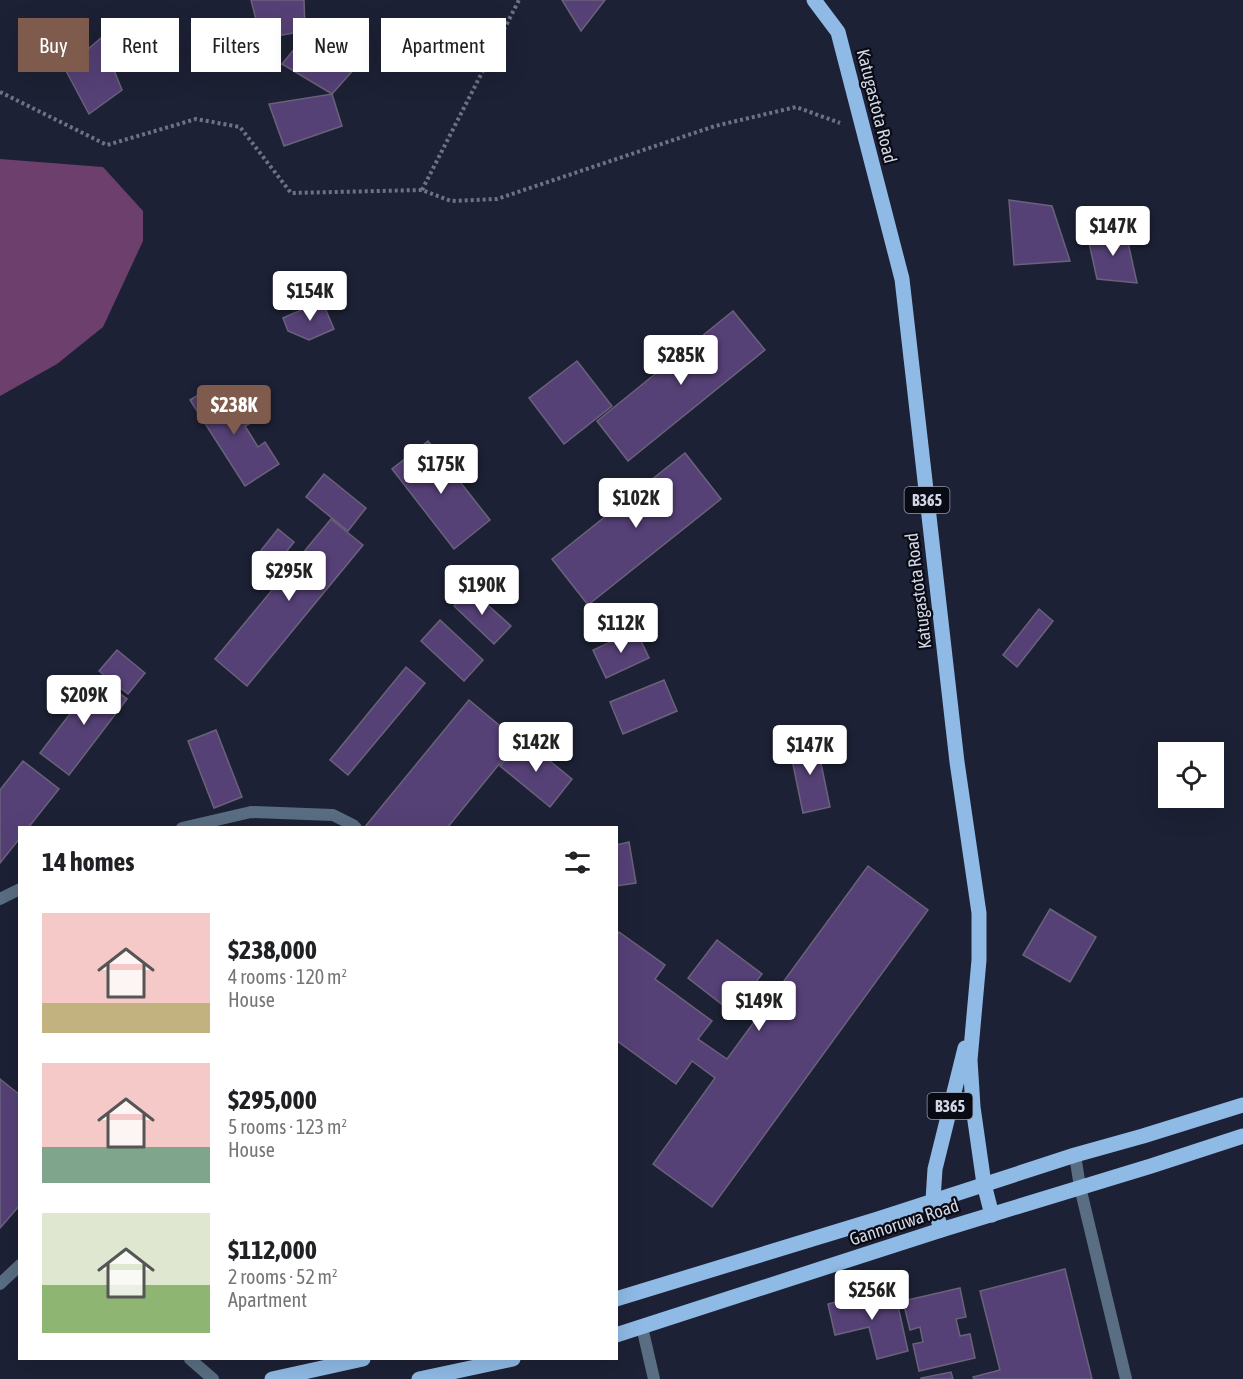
<!DOCTYPE html>
<meta charset="utf-8">
<style>
:root{--surface:#fff;--page:#f6f6f6;--text:#202124;--muted:#757577;--accent:#7e5b4c}
body{margin:0;font-family:"Asap Condensed",sans-serif;background:var(--page);color:var(--text);height:100vh;display:flex;flex-direction:column;font-size:22px;white-space:nowrap}
*{box-sizing:border-box;margin:0}
p{font-size:20px;color:var(--muted)}
.icon{flex:none;width:33px;height:33px;fill:none;stroke:currentColor;stroke-width:2;stroke-linecap:round;stroke-linejoin:round}
.map{position:relative;flex:1;overflow:hidden}
.details{position:absolute;left:18px;top:826px;width:600px;height:534px;display:flex;flex-direction:column;background:var(--surface);border-radius:0px;box-shadow:0 6px 24px #0002}
.details>*{flex:none}
.hud{position:absolute;left:18px;top:18px;width:600px;height:54px;display:flex;gap:12px}
.controls{position:absolute;left:1158px;top:742px;display:grid;gap:12px}
.controls a{display:grid;place-items:center;width:66px;height:66px;border-radius:0px;background:var(--surface);box-shadow:0 6px 24px #0002;font-size:30px}
.price{position:absolute;translate:-50% -51px;padding:0 14px;border-radius:6px;background:#fff;color:#222;font-size:20px;line-height:39px;filter:drop-shadow(0 2px 3px #0008)}
.price::after{content:'';position:absolute;left:50%;top:36px;width:18px;height:14px;margin-left:-9px;background:inherit;clip-path:polygon(0 0,100% 0,50% 100%)}
.price.on{background:var(--accent);color:#fff}
ul{padding:0;list-style:none}
li{display:flex;align-items:center;gap:18px;height:150px;padding:0 24px}
li span{display:grid;place-items:center;flex:none;width:168px;height:120px;border-radius:0px;color:#555}
li>.icon{margin-inline-start:auto}
span .icon{width:72px;height:72px;fill:#fffc;stroke-width:1}
li b{font-size:26px}
h2{display:flex;justify-content:space-between;align-items:center;height:72px;padding:0 24px;font-size:26px}
.pill{padding:0 21px;border-radius:0px;background:var(--surface);box-shadow:0 6px 24px #0002;font-size:21px;line-height:54px}
.pill.on{background:var(--accent);color:#fff}
.map>svg:first-child{display:block}
.forest{fill:#6d3f6d}
.building{fill:#564177;stroke:#6a627a;stroke-width:1.5}
.lines{fill:none;stroke-linecap:round;stroke-linejoin:round}
.path{stroke:#6e7283;stroke-width:4;stroke-dasharray:3 3;stroke-linecap:butt}
.service{stroke:#596e83;stroke-width:12}
.minor{stroke:#596e83;stroke-width:12}
.primary{stroke:#8fbae5;stroke-width:15}
.labels{text-anchor:middle;dominant-baseline:central;stroke-width:4.5;stroke-linejoin:round;paint-order:stroke}
.shield{fill:#090b14;stroke:#9699a6;stroke-width:1.5}
.shield-label{font-size:16px;font-weight:bold;fill:#d3d6e4}
.street-label{font-size:18px;fill:#d3d6e4;stroke:#090b14}
</style>
<div class="map">
<svg width="1243" height="1379" viewBox="0 0 1243 1379">
<rect width="100%" height="100%" fill="#1d2135"/>
<polygon class="forest" points="0,159 103,167 143,211 143,241 103,327 57,364 0,396"/>
<g class="building">
<polygon points="251,0 304,0 305,31 261,39"/>
<polygon points="562,0 605,0 581,31"/>
<polygon points="318,20 363,59 332,94 282,64"/>
<polygon points="101,38 122,90 89,114 65,69"/>
<polygon points="332,94 342,126 284,146 269,104"/>
<polygon points="1009,200 1052,206 1070,261 1014,265"/>
<polygon points="1125,229 1137,283 1097,279 1088,238"/>
<polygon points="322,301 334,329 309,340 288,331 283,318"/>
<polygon points="733,311 765,350 628,461 597,421"/>
<polygon points="577,361 612,406 564,444 529,398"/>
<polygon points="211,387 220,402 232,394 251,423 245,426 258,447 265,442 279,464 245,486 190,400"/>
<polygon points="428,441 490,520 454,549 392,469"/>
<polygon points="685,453 721,499 588,605 552,559"/>
<polygon points="324,474 366,508 348,531 306,497"/>
<polygon points="331,519 363,545 247,686 215,659"/>
<polygon points="278,529 294,542 275,566 259,553"/>
<polygon points="470,589 511,626 494,644 454,606"/>
<polygon points="1039,609 1053,621 1017,667 1003,655"/>
<polygon points="440,620 483,660 464,681 421,641"/>
<polygon points="636,630 649,658 606,678 593,650"/>
<polygon points="117,650 145,673 128,694 99,671"/>
<polygon points="406,667 425,683 348,775 330,760"/>
<polygon points="98,677 127,699 69,775 40,753"/>
<polygon points="664,680 677,711 623,734 610,702"/>
<polygon points="469,700 518,741 447,828 364,828"/>
<polygon points="216,730 242,797 214,808 188,741"/>
<polygon points="523,739 572,779 550,807 500,766"/>
<polygon points="816,739 830,807 803,813 789,745"/>
<polygon points="23,761 59,789 28,828 20,828 20,838 0,863 0,790"/>
<polygon points="629,842 636,883 616,886 616,845"/>
<polygon points="868,866 928,910 712,1207 653,1164 715,1078 692,1061 676,1084 616,1040 616,936 619,932 665,965 655,979 712,1021 698,1039 727,1059"/>
<polygon points="1050,909 1096,937 1070,982 1023,955"/>
<polygon points="717,940 762,974 733,1013 688,978"/>
<polygon points="0,1079 20,1095 20,1205 0,1228"/>
<polygon points="1065,1269 1092,1379 974,1379 973,1377 1000,1370 980,1291"/>
<polygon points="894,1288 908,1351 877,1359 869,1327 835,1335 828,1304"/>
<polygon points="960,1288 966,1317 956,1319 960,1336 970,1334 975,1358 919,1371 913,1344 923,1342 920,1327 910,1330 903,1301"/>
<polygon points="951,1372 953,1379 921,1379 921,1378"/>
</g>
<g class="lines">
<g class="path">
<polyline points="0,92 107,145 196,119 240,127 291,193 422,190 451,201 497,199 715,126 796,107 840,123"/>
<polyline points="422,190 519,0"/>
</g>
<g class="service">
<polyline points="182,828 251,812 333,815 353,825 356,828"/>
<polyline points="0,899 20,889"/>
<polyline points="1075,1155 1080,1187 1126,1379"/>
<polyline points="642,1327 654,1379"/>
</g>
<g class="minor">
<polyline points="0,1284 20,1265"/>
<polyline points="190,1359 213,1379"/>
</g>
<g class="primary">
<polyline points="814,0 838,32 902,279 957,762 979,913 979,960 970,1060 973,1107 984,1184 992,1215"/>
<polyline points="941,1230 933,1200 935,1169 965,1048"/>
<polyline points="616,1299 878,1219 1075,1155 1143,1136 1243,1105"/>
<polyline points="616,1335 941,1230 1151,1166 1243,1136"/>
<polyline points="272,1379 363,1359"/>
<polyline points="419,1379 513,1359"/>
</g>
</g>
<g class="labels">
<g class="shield">
<rect x="904.5" y="487" width="45" height="26" rx="4.5"/>
<rect x="927.5" y="1093" width="45" height="26" rx="4.5"/>
</g>
<g class="shield-label">
<text x="927" y="500">B365</text>
<text x="950" y="1106">B365</text>
</g>
<g class="street-label">
<text transform="translate(877 106) rotate(76)">Katugastota Road</text>
<text transform="translate(918 591) rotate(-97)">Katugastota Road</text>
<text transform="translate(904 1222) rotate(-18)">Gannoruwa Road</text>
</g>
</g>
</svg>
<div class="controls">
<a><svg class="icon" aria-label="locate" viewBox="0 0 24 24"><circle cx="12" cy="12" r="6"/><path d="M12 2v4M12 18v4M2 12h4M18 12h4"/></svg></a>
</div>
<b class="price" style="left:1113px;top:257px">$147K</b>
<b class="price" style="left:310px;top:322px">$154K</b>
<b class="price" style="left:681px;top:386px">$285K</b>
<b class="price on" style="left:234px;top:436px">$238K</b>
<b class="price" style="left:441px;top:495px">$175K</b>
<b class="price" style="left:636px;top:529px">$102K</b>
<b class="price" style="left:289px;top:602px">$295K</b>
<b class="price" style="left:482px;top:616px">$190K</b>
<b class="price" style="left:621px;top:654px">$112K</b>
<b class="price" style="left:84px;top:726px">$209K</b>
<b class="price" style="left:536px;top:773px">$142K</b>
<b class="price" style="left:810px;top:776px">$147K</b>
<b class="price" style="left:759px;top:1032px">$149K</b>
<b class="price" style="left:872px;top:1321px">$256K</b>
<div class="hud">
<a class="pill on">Buy</a>
<a class="pill">Rent</a>
<a class="pill">Filters</a>
<a class="pill">New</a>
<a class="pill">Apartment</a>
</div>
<section class="details">
<h2>14 homes<svg class="icon" aria-label="filters" viewBox="0 0 24 24"><path d="M4 7h16M4 17h16"/><circle cx="9" cy="7" r="2"/><circle cx="15" cy="17" r="2"/></svg></h2>
<ul>
<li><span style="background:linear-gradient(#f6c9c9 75%,#c2b280 0)"><svg class="icon" aria-label="home" viewBox="0 0 24 24"><path d="M3 11l9-7 9 7M6 9v11h12V9"/></svg></span><div><b>$238,000</b><p>4 rooms · 120 m²</p><p>House</p></div></li>
<li><span style="background:linear-gradient(#f6c9c9 70%,#7fa58c 0)"><svg class="icon" aria-label="home" viewBox="0 0 24 24"><path d="M3 11l9-7 9 7M6 9v11h12V9"/></svg></span><div><b>$295,000</b><p>5 rooms · 123 m²</p><p>House</p></div></li>
<li><span style="background:linear-gradient(#dfe7d0 60%,#8fb573 0)"><svg class="icon" aria-label="home" viewBox="0 0 24 24"><path d="M3 11l9-7 9 7M6 9v11h12V9"/></svg></span><div><b>$112,000</b><p>2 rooms · 52 m²</p><p>Apartment</p></div></li>
</ul>
</section>
</div>
